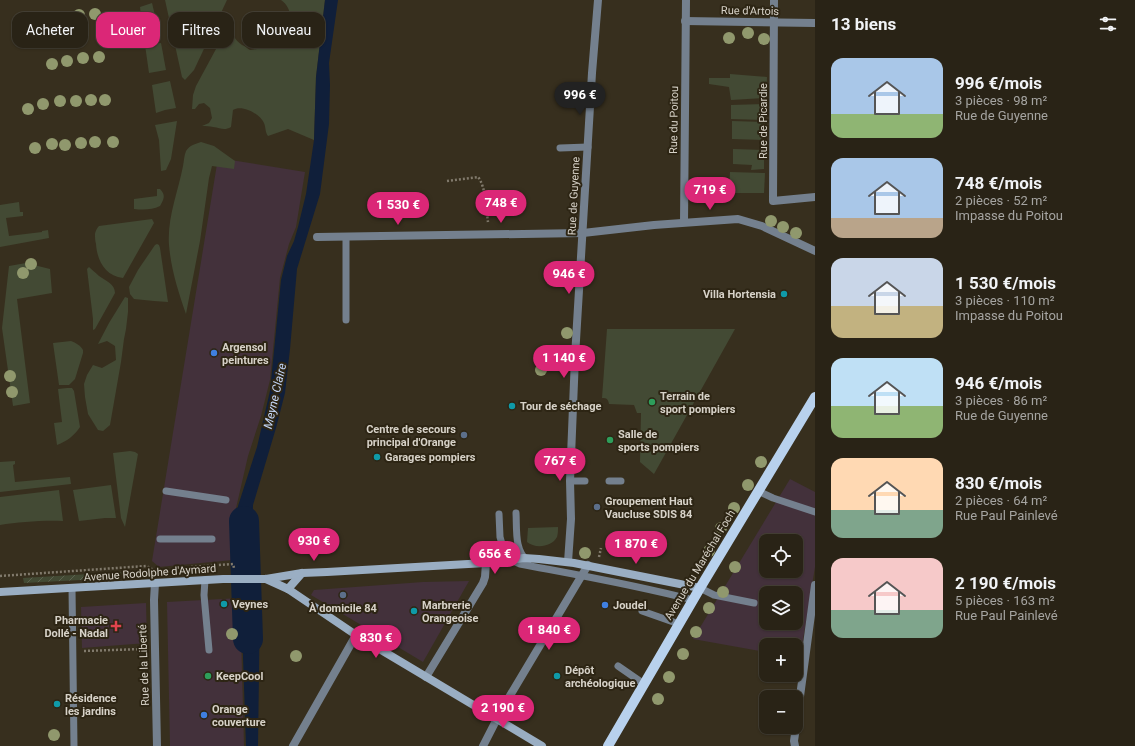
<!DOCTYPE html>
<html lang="fr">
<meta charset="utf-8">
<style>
:root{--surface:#292316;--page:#352f23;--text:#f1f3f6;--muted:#a5a4a1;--line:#454035;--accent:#db2777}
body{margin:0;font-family:Roboto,sans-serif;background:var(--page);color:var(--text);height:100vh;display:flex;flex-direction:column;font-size:15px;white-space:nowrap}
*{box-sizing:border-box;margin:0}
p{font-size:13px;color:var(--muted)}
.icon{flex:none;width:22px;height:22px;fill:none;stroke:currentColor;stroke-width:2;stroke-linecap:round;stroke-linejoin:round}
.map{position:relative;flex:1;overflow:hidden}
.sheet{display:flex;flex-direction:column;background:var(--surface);width:320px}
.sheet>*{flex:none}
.top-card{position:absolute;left:12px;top:12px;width:380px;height:36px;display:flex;gap:8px}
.fabs{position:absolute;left:759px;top:534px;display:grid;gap:8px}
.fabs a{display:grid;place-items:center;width:44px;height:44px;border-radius:8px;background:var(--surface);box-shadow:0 1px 3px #0004,0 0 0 1px var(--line);font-size:20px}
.price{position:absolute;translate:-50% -34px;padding:0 9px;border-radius:14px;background:var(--accent);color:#fff;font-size:13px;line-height:26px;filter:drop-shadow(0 1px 2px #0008)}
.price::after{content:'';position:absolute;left:50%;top:24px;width:12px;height:9px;margin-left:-6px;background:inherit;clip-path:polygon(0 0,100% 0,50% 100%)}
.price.selected{background:#222;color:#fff}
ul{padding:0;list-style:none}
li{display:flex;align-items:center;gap:12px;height:100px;padding:0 16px}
li span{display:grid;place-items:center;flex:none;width:112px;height:80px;border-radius:12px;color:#555}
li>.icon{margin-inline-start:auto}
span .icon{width:48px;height:48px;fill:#fffc;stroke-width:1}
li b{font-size:17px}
h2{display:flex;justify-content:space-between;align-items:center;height:48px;padding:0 16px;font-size:17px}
.chip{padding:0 14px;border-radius:12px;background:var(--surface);box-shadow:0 1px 3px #0004,0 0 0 1px var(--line);font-size:14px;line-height:36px}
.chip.selected{background:var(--accent);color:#fff}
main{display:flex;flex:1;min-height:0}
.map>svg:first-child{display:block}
.commercial{fill:#43313b;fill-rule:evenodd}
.grass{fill:#434a34}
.garden{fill:url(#garden-furrows)}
.water{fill:#101f3a}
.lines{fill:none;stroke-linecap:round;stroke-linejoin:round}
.river{stroke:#101f3a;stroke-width:30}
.path{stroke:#817a6c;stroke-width:2.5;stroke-dasharray:2 2;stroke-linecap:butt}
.lane{stroke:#74808e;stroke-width:7}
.street{stroke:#74808e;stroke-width:8}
.secondary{stroke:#9aaec3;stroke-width:8}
.primary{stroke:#b8d1ed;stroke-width:10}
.tree{fill:#90986d}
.culture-dot{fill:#0f9aa8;stroke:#2d2514;stroke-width:1.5}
.shop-dot{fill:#3f7fe0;stroke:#2d2514;stroke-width:1.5}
.leisure-dot{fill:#2e9e5b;stroke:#2d2514;stroke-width:1.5}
.service-dot{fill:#5c6f8a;stroke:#2d2514;stroke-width:1.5}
.health-dot{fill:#e0444e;stroke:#2d2514;stroke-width:1.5}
.labels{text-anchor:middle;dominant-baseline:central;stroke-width:4;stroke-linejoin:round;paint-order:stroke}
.street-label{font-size:11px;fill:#d7d2c8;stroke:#2d2514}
.poi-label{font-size:11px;font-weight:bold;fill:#d7d2c8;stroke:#2d2514;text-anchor:start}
.water-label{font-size:12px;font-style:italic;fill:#c5d8fa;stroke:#2d2514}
</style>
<main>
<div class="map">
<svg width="815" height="746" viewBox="0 0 815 746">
<defs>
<pattern id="garden-furrows" width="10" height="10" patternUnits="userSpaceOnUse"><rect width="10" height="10" fill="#434a34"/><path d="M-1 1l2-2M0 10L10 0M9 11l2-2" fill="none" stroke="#5d6350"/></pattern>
</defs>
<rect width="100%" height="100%" fill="#372f1e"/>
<g class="commercial">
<polygon points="218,158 305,172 296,227 289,244 280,278 270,380 261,416 248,456 234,517 231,535 233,560 159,567 152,561"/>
<path d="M790 479 815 492V567L800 658 796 657V645H766V652L693 639ZM766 541H796V571H766ZM766 593H796V623H766Z"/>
<polygon points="469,581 423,662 311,595 314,590 423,582"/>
<polygon points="240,598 244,746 170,746 167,602"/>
<polygon points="146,603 147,643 82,648 81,607"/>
</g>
<g class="grass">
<polygon points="165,0 227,0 194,70 185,80 182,77"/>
<path d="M281 0H325L316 77 314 140 288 129 268 136C265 132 266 128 264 123 260 114 242 104 233 110L231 127C224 131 221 128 213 127 210 126 206 126 202 126L209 123 212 118 210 108 204 103 199 104 195 109H192L193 95 196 86 229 25C231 33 235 40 242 45 245 46 248 49 250 50 253 50 255 49 257 49 277 46 304 17 281 0Z"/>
<polygon points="152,3 159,32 143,34 140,7"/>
<polygon points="161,43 166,70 149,73 145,45"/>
<polygon points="730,74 767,77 766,98 731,100 729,87 709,84 709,78 730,78"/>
<polygon points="170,81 176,108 165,110 156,113 152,85"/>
<polygon points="766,104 765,120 731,119 731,105"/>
<polygon points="177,121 171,159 166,170 161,171 159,140 155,125"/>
<polygon points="732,121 765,122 765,140 732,139"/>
<path d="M201 142 214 146 235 161 234 169 212 166 209 178 200 241 186 314C178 291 171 269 169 245 167 218 178 192 183 166 184 161 184 156 186 151 190 145 195 144 201 142Z"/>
<polygon points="733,149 764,150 764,169 751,170 752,165 733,164"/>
<polygon points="730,172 765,173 764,193 729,193"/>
<path d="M157 189H160C166 195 164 199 160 206 152 210 143 210 134 209V199L157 196Z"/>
<polygon points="19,202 20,212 23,212 23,216 6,218 9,236 42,232 42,231 48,230 49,238 0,247 0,205"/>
<path d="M152 219 154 223 123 278C105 276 97 260 96 244 95 241 95 237 95 234 95 232 97 228 99 226Z"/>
<polygon points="157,244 159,245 160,248 168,302 154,301 134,299 130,294 129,287 138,270 155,245"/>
<polygon points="26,263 50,269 52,293 17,299 30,403 13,406 2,328 9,266"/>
<path d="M89 267C92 270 96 273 99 276 106 281 115 284 115 293L95 329 93 330V319L87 269Z"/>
<polygon points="125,297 128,298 128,312 126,329 124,339 121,362 110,425 103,431 98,430 88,414 85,397 84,384 87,375 93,365 102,368 116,360 115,346 107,341 98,344 109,323"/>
<path d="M607 329H735L654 474 640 462 641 413H637L634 405 609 404C608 399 607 398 602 398Z"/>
<path d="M71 341C76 343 80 345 83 350V353L75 379 69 385H59L53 343Z"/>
<path d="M67 388H72L74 391 80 427C74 436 67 441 57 445L54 423 62 422 58 389Z"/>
<polygon points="130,451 135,452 138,454 125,527 121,518 113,453"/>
<polygon points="15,461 15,464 13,465 15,482 70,477 71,484 0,492 0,462"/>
<polygon points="111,485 116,518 105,518 79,521 73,490"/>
<path d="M59 490 63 521C44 520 19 522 0 525V497Z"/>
<path d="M558 527C558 530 558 534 557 537 552 547 535 549 527 542L528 528Z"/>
</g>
<polygon class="garden" points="124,572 118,578 24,583 23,578"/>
<g class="water">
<polygon points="325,0 338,0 329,63 330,85 329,124 320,194 297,269 290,349 285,393 276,428 253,505 252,560 237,562 236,534 238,506 257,447 270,391 281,280 287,256 294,241 298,227 306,194 314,140 316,77"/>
<polygon points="259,596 260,597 258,746 246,746 241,597"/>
</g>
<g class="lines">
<polyline class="river" points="244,521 248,639"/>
<g class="path">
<path d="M447 181 478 177C486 187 486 209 488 222"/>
<polyline points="599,557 601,548"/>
<polyline points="191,567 233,564 234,568"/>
<polyline points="0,576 146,566 154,570"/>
<polyline points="84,651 143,649"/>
</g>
<g class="lane">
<polyline points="560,148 588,147"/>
<polyline points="346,237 346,320"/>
<polyline points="570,481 585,481"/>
<polyline points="609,481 621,481"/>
<polyline points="166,491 226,500"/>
<polyline points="758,491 773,498 815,512"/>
<path d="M516 513C517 528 514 551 528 561"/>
<path d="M499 514 500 537 502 544 511 560 520 564C578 575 636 585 693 600"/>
<polyline points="160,539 212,539"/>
<polyline points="205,580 204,595 209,650"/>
<polyline points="72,588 74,746"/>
<polyline points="700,588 714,595 754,603"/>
<polyline points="642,611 679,624"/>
<polyline points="618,666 644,684"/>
</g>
<g class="street">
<polyline points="774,0 773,201 815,197"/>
<polyline points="685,21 815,23"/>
<polyline points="684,222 686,0"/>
<polyline points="317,237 583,233 654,225 738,219 762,226 815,251"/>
<polyline points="568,562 571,519 570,481 575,357 592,73 598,0"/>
<polyline points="155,583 154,600 157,746"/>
<polyline points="426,677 483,583 485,577 486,563"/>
<polyline points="796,726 815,585"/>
<polyline points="293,746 356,635"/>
<polyline points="483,746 502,709 588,565"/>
<polyline points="795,746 794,741 796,727"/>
</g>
<g class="secondary">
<polyline points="266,579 288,589 356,635 542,746"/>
<polyline points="288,589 302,573"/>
<polyline points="0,592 223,579 266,579 302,573 327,572 486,563 524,558 539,559 574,563 700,588"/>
</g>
<polyline class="primary" points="608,746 700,588 815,397"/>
</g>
<g class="tree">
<circle cx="95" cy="14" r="6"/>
<circle cx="79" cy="15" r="6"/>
<circle cx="46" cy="17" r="6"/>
<circle cx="748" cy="33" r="6"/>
<circle cx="729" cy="38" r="6"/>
<circle cx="764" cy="39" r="6"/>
<circle cx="99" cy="57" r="6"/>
<circle cx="83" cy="58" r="6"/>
<circle cx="67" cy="61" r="6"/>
<circle cx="52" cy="64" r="6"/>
<circle cx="91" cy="100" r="6"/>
<circle cx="105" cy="100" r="6"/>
<circle cx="60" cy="101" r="6"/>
<circle cx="76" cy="101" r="6"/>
<circle cx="43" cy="104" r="6"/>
<circle cx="28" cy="109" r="6"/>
<circle cx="95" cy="142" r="6"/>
<circle cx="113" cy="142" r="6"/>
<circle cx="81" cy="143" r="6"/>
<circle cx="52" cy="144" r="6"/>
<circle cx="65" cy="145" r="6"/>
<circle cx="35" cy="148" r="6"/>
<circle cx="771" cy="221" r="6"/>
<circle cx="783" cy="227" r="6"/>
<circle cx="796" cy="233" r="6"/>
<circle cx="31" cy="264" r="6"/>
<circle cx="23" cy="273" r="6"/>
<circle cx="567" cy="333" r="6"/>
<circle cx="541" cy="370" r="6"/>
<circle cx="10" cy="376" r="6"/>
<circle cx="12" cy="392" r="6"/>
<circle cx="761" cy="462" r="6"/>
<circle cx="748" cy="485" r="6"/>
<circle cx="734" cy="508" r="6"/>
<circle cx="721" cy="528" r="6"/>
<circle cx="709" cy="551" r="6"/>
<circle cx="585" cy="553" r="6"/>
<circle cx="735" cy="567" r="6"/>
<circle cx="723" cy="592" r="6"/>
<circle cx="709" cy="608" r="6"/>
<circle cx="696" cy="632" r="6"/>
<circle cx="232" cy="634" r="6"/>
<circle cx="683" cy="654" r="6"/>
<circle cx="296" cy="656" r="6"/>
<circle cx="669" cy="677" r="6"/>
<circle cx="658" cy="699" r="6"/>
<circle cx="54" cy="735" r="6"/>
</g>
<g class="culture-dot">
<circle cx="784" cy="294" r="4"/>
<circle cx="512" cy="406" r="4"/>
<circle cx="377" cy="457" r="4"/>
<circle cx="224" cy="604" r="4"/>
<circle cx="414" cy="611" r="4"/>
<circle cx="557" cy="676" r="4"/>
<circle cx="57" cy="704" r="4"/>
</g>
<g class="shop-dot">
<circle cx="214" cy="353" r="4"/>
<circle cx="605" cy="605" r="4"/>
<circle cx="204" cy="715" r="4"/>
</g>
<g class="leisure-dot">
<circle cx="652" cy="402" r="4"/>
<circle cx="610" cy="440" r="4"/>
<circle cx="208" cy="676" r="4"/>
</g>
<g class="service-dot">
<circle cx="464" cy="435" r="4"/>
<circle cx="597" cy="507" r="4"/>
<circle cx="343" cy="595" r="4"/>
</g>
<path class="health-dot" d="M114 620h4v4h4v4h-4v4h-4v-4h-4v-4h4z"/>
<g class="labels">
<g class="street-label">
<text transform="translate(750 11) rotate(1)">Rue d'Artois</text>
<text transform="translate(674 120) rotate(-89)">Rue du Poitou</text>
<text transform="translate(763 121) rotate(-90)">Rue de Picardie</text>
<text transform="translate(574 196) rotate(-87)">Rue de Guyenne</text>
<text transform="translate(700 565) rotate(-59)">Avenue du Maréchal Foch</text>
<text transform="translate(150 573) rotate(-4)">Avenue Rodolphe d'Aymard</text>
<text transform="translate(144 665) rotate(-92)">Rue de la Liberté</text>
</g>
<g class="poi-label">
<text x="776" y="294" text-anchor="end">Villa Hortensia</text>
<text x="222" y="347">Argensol<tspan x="222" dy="13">peintures</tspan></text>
<text x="660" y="396">Terrain de<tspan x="660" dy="13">sport pompiers</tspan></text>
<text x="520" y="406">Tour de séchage</text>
<text x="456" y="429" text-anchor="end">Centre de secours<tspan x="456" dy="13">principal d'Orange</tspan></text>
<text x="618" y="434">Salle de<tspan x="618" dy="13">sports pompiers</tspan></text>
<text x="385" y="457">Garages pompiers</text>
<text x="605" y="501">Groupement Haut<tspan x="605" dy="13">Vaucluse SDIS 84</tspan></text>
<text x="232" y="604">Veynes</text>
<text x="422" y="605">Marbrerie<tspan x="422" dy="13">Orangeoise</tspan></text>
<text x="613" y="605">Joudel</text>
<text x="343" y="608" text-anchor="middle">À domicile 84</text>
<text x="108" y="620" text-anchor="end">Pharmacie<tspan x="108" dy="13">Dollé - Nadal</tspan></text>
<text x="565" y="670">Dépôt<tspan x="565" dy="13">archéologique</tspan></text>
<text x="216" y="676">KeepCool</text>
<text x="65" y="698">Résidence<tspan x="65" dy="13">les jardins</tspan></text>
<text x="212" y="709">Orange<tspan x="212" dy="13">couverture</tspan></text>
</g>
<g class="water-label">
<text transform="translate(275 396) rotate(-77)">Meyne Claire</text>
</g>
</g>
</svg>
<div class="fabs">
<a><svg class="icon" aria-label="locate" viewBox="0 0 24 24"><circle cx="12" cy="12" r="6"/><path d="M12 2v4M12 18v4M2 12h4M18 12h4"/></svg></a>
<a><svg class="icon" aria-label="layers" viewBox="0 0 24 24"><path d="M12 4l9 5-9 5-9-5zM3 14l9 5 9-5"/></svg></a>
<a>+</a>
<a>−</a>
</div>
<b class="price selected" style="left:580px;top:116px">996 €</b>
<b class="price" style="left:710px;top:211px">719 €</b>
<b class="price" style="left:501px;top:224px">748 €</b>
<b class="price" style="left:398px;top:226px">1 530 €</b>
<b class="price" style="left:569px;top:295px">946 €</b>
<b class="price" style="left:564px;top:379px">1 140 €</b>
<b class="price" style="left:560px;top:482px">767 €</b>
<b class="price" style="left:314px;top:562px">930 €</b>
<b class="price" style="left:636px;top:565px">1 870 €</b>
<b class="price" style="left:495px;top:575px">656 €</b>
<b class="price" style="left:549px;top:651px">1 840 €</b>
<b class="price" style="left:376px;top:659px">830 €</b>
<b class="price" style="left:503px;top:729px">2 190 €</b>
<div class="top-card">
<a class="chip">Acheter</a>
<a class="chip selected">Louer</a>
<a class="chip">Filtres</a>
<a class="chip">Nouveau</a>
</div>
</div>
<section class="sheet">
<h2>13 biens<svg class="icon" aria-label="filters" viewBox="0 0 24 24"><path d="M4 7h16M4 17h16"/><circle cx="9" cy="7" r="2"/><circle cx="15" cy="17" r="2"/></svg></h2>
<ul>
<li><span style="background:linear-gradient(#a9c7e8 70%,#8fb573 0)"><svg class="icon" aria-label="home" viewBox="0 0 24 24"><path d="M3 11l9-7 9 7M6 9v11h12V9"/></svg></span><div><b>996 €/mois</b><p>3 pièces · 98 m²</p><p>Rue de Guyenne</p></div></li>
<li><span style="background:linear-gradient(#a9c7e8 75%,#b9a48a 0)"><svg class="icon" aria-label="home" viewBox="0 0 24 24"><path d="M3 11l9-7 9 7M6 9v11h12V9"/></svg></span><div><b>748 €/mois</b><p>2 pièces · 52 m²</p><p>Impasse du Poitou</p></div></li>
<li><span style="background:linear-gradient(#c9d6e8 60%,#c2b280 0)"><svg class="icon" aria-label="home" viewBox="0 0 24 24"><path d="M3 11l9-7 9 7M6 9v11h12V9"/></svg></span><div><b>1 530 €/mois</b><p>3 pièces · 110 m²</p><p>Impasse du Poitou</p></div></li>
<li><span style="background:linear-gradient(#bfe0f5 60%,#8fb573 0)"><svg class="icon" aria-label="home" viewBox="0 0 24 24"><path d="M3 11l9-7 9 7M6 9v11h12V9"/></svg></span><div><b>946 €/mois</b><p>3 pièces · 86 m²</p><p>Rue de Guyenne</p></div></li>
<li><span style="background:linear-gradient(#ffd9b3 65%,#7fa58c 0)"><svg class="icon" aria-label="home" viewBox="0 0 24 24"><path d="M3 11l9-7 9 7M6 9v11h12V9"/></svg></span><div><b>830 €/mois</b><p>2 pièces · 64 m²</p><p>Rue Paul Painlevé</p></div></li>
<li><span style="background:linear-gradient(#f6c9c9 65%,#7fa58c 0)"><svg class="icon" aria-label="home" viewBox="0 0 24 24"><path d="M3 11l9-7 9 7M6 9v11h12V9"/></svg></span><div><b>2 190 €/mois</b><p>5 pièces · 163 m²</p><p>Rue Paul Painlevé</p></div></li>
</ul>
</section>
</main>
